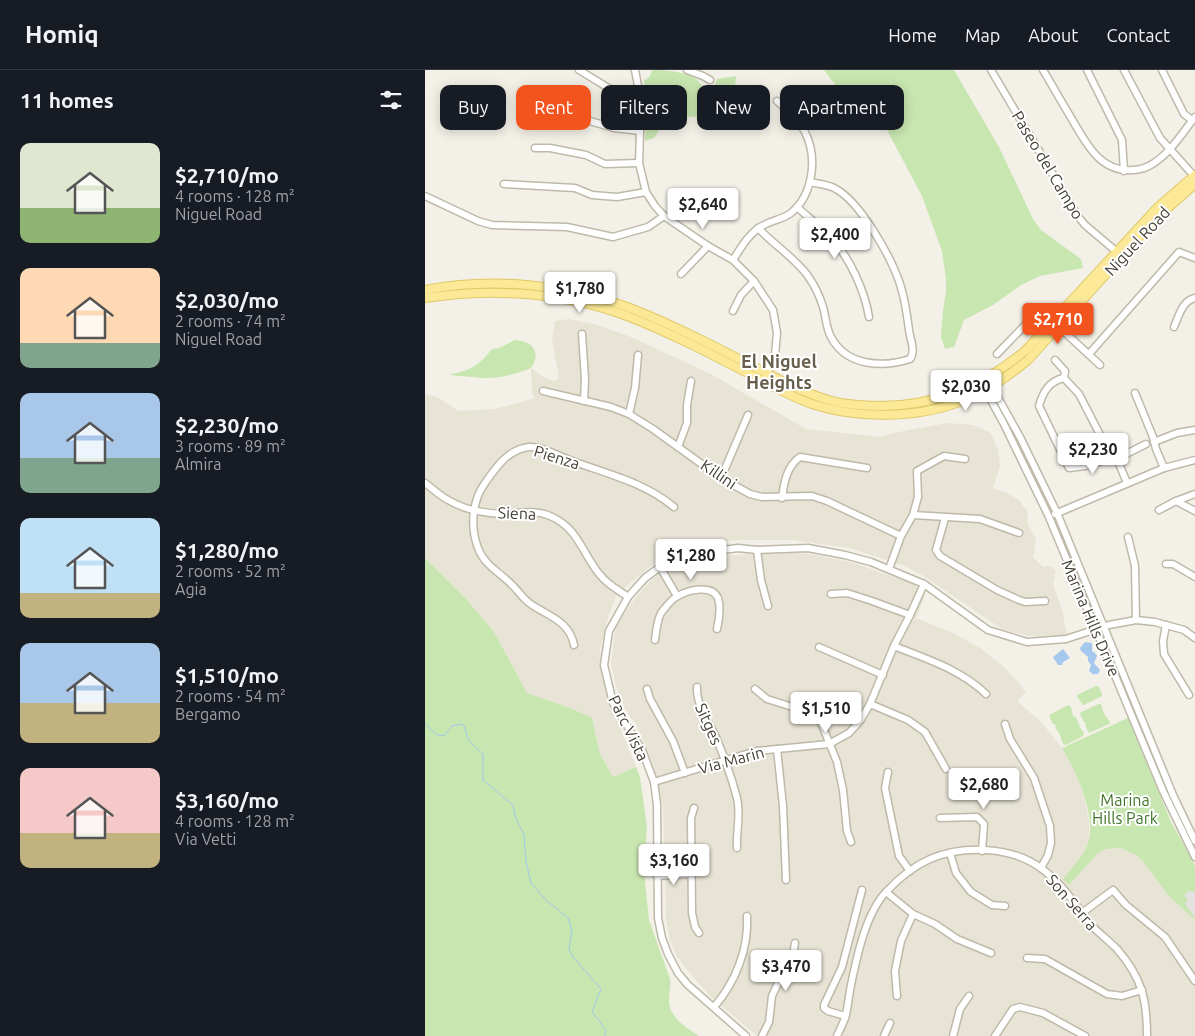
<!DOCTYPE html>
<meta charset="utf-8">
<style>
:root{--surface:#171b24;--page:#20242c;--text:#f1f3f6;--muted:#9ea1a6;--line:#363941;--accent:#f3531d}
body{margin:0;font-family:Ubuntu,sans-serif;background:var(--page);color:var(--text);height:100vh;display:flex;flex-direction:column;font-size:19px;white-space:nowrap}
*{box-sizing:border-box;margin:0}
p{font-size:16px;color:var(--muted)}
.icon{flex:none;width:28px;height:28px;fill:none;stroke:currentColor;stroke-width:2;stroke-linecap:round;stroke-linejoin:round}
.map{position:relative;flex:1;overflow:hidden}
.details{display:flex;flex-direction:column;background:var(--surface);width:425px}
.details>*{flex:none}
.hud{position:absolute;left:15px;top:15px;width:475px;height:45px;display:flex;gap:10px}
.price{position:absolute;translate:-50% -42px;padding:0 11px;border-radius:5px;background:#fff;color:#222;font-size:16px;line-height:32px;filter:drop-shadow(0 1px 2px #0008)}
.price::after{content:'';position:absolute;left:50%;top:30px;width:15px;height:11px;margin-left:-8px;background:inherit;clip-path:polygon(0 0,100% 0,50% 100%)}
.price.selected{background:var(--accent);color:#fff}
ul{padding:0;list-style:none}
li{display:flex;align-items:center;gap:15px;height:125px;padding:0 20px}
li span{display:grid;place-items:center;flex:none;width:140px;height:100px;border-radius:10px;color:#555}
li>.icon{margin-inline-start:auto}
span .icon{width:60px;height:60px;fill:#fffc;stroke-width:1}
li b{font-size:21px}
h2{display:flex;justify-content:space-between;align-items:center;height:60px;padding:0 20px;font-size:21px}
.pill{padding:0 18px;border-radius:10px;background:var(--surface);box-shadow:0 2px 12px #0003;font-size:18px;line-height:45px}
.pill.selected{background:var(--accent);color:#fff}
header{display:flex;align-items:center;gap:30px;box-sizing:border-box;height:70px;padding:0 25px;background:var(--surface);border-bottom:1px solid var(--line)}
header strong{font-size:24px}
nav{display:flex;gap:28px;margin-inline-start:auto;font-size:18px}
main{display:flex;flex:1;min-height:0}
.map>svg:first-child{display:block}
.residential{fill:#e7e3d5}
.green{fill:#c8e6b0}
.parking{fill:#e4e2de}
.water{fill:#a4c8ee}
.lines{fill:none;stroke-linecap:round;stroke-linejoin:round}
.stream{stroke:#a4c8ee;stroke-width:1}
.minor-casing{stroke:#beb9a9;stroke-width:9}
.major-casing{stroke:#e0c867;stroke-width:10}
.minor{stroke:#fff;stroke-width:6}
.major{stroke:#fbe997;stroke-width:8}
.labels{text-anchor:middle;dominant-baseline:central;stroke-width:4;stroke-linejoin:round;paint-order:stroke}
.street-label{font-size:16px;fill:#454136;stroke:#fff}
.park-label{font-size:16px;fill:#40752b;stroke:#fff}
.neighbourhood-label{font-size:18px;font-weight:bold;fill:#68604d;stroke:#fff}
</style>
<header>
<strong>Homiq</strong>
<nav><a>Home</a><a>Map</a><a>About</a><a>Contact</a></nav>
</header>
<main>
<section class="details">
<h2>11 homes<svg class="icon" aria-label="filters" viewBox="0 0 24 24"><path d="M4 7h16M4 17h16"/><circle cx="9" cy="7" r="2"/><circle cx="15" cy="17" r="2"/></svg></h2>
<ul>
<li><span style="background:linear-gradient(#dfe7d0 65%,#8fb573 0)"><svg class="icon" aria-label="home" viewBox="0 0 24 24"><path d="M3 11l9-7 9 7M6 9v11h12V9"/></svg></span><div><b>$2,710/mo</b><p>4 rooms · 128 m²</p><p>Niguel Road</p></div></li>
<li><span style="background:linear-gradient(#ffd9b3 75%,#7fa58c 0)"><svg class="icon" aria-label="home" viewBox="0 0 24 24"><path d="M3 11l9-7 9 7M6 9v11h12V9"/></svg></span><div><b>$2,030/mo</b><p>2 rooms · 74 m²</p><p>Niguel Road</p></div></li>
<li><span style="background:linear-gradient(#a9c7e8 65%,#7fa58c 0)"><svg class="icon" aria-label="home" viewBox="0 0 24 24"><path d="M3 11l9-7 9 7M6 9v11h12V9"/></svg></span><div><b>$2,230/mo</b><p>3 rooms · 89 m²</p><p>Almira</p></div></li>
<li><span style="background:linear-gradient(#bfe0f5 75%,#c2b280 0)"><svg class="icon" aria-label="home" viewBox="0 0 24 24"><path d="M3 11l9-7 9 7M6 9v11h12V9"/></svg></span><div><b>$1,280/mo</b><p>2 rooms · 52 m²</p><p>Agia</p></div></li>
<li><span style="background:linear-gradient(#a9c7e8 60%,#c2b280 0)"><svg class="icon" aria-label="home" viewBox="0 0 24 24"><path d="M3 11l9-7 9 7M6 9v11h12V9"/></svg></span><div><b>$1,510/mo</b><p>2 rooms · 54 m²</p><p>Bergamo</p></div></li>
<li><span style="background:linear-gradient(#f6c9c9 65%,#c2b280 0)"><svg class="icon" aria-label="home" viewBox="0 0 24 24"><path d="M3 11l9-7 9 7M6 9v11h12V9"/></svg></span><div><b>$3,160/mo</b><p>4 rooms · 128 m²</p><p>Via Vetti</p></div></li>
</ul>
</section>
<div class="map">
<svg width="770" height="966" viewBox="0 0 770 966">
<rect width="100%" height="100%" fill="#f3f0e7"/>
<g class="residential">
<polygon points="144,249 169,254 206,267 286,304 381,359 457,367 463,364 522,353 548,355 566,363 573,380 575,396 568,418 582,423 594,430 603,442 602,452 611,470 608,487 618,497 626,496 631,501 628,514 637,539 642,565 603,566 577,559 500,507 480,496 425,478 367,470 314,470 258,475 227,495 204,514 191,527 184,544 175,580 179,614 187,638 211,697 188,707 175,684 167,648 148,639 102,623 69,562 41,529 0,488 0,324 12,327 34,341 70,339 110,328 107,323 106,298 120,308 129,311 134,308 127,269 130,251"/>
<polygon points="365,482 391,485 426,492 489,514 500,526 491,548 528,563 555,578 578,596 593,612 601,622 592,631 617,653 637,678 652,705 660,730 664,751 664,770 657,785 639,809 644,815 674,782 682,779 696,778 711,785 718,791 743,825 770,850 770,966 332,966 285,926 262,900 252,886 245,871 241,848 238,736 229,699 212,657 200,639 193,624 186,595 190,560 197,545 221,515 245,495 264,490 290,486"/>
</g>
<g class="green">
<path d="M227 0C241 0 255 1 268 7 275 10 276 18 284 19L290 15 292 9 311 6 308 35 310 49 306 56 300 57 278 47 249 46 240 51 229 68 220 71 222 29 219 11 225 6Z"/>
<polygon points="399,0 529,0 574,77 608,149 616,160 656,189 658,198 615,206 596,215 568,235 539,250 529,277 520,279 516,267 518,240 521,222 521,209 517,181 497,126 463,62 448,40 446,28 443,22 412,17"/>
<path d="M90 270C107 271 117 282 106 298 86 306 69 310 48 307 39 306 32 307 24 304 44 302 56 294 67 279L74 278Z"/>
<path d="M0 488 41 529 69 562 102 623 148 639 167 648 175 684 188 707 211 697 215 707 222 757 219 802 224 850 245 909C246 916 244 922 244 929 243 947 262 958 274 966H0Z"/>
<polygon points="671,616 674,617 677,624 677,626 659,635 657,634 652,626 654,624"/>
<polygon points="674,634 676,634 679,644 685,652 684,654 664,663 660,655 661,653 659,652 655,644 656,642"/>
<polygon points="643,635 646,637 648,646 651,647 654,654 654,656 659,663 658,666 641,675 638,674 635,665 630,657 631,655 628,654 624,646 626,644"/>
<path d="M703 648 746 752 768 791 770 797V850L743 825 718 791 711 785 696 778 682 779 674 782 644 815 638 809C647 797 660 785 664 770 670 742 651 701 637 678Z"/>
</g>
<polygon class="parking" points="763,821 770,822 770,848 760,834 763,828 759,826"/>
<g class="water">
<polygon points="660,572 667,573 667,581 671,584 672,586 669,593 675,600 673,604 668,604 664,601 666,595 663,591 663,587 656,581 655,578"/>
<polygon points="638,579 645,588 638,592 637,595 633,595 628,587"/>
</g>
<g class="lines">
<polyline class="stream" points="0,654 12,665 19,666 27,656 36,654 39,656 44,671 58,684 58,710 88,735 90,746 99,765 101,792 106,813 122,831 143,848 147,860 144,879 148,887 176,919 167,942 181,960 180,966"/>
<defs>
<g id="minor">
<polyline points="154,0 190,22 216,23"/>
<polyline points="210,0 217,37 215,61 214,93 221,122 230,136 239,146 283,176 308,190 329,211 348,240 352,263 350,285 339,311"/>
<polyline points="262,0 278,6 285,10"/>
<polyline points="566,0 652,145 660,155 692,182"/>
<path d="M618 0C627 15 636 31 645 46 660 71 674 103 708 100 715 100 723 97 729 93 746 82 758 62 770 47"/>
<polyline points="662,0 697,70 699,101"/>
<polyline points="699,0 735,68 770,107"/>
<polyline points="737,0 759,44 767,50"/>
<polyline points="125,36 165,51 189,58 215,61"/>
<polyline points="110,78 125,78 161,85 180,94 214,93"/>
<polyline points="79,114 150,118 167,125 192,127 221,122"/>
<polyline points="0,126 53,151 67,155 142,157 188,167 223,157 239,146"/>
<path d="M372 137C384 148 397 158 407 169 425 188 440 222 444 247"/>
<path d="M333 158C349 175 370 188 383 206 390 216 395 227 398 237 401 247 401 258 406 267 421 296 457 298 485 289 491 281 485 269 484 260 482 244 480 229 475 214 466 187 436 133 411 119 403 114 393 114 385 112"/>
<path d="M308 190C317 176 325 161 341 154 349 150 358 149 366 143 388 125 393 88 380 62 374 49 362 40 352 31"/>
<polyline points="256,204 283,176"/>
<polyline points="308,241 316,225 329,211"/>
<path d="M749 257C754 246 757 231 770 228"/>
<polyline points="157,264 160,309 159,331"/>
<polyline points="572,284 605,250 616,242 619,243 675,295"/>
<polyline points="664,284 754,182 770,188"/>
<polyline points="630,290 640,301 639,308 654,324 687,388 693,391 702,413"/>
<polyline points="562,308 595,367 632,443 748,725 770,771"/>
<path d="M639 308C624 311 618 322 614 336L644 398 660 396 687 388"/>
<polyline points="556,312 579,354 624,447 738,721 770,787"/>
<polyline points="118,321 186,337 204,344 228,359 296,408 325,424 337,427 387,426 402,431 476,466"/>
<polyline points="710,323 728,367 731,379 739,398"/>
<polyline points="204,344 210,318 213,285"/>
<polyline points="729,372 752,363 770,360"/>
<polyline points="253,377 262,353 262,335 266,311"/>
<polyline points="691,389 721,374"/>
<polyline points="296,408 323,345"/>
<path d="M0 413C8 419 16 427 25 431 40 440 59 443 76 444 93 444 109 439 125 446 159 460 158 495 187 516"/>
<path d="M357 428C359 412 362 396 375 387L442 398"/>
<polyline points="751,431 770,424"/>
<polyline points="734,440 751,431 770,441"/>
<polyline points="630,444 739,398 770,390"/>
<polyline points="488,445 555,449 594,463"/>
<polyline points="520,448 511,480 515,486 572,520 594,530 600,532 620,531"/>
<polyline points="703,467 710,496 711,550"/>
<polyline points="332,480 336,510 343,536"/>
<polyline points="741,494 748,494 770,507"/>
<polyline points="235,497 252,526"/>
<polyline points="464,499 476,466 488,445 493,427 492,401 519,386 540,389"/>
<polyline points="190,518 203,527"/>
<polyline points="406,524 422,523 447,531 485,545"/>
<polyline points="741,555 738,571 739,584 764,625"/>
<path d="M230 570C231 561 232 551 236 543 240 538 247 528 253 526 263 520 287 514 293 528 296 537 294 550 292 559"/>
<path d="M149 575C145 552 124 546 107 535 97 529 92 518 83 511 71 500 59 494 53 478 45 457 47 431 60 413 70 399 81 382 99 378 113 374 129 384 142 389 178 403 218 411 249 437"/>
<path d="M469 576C501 589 535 599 561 624"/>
<polyline points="394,577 458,605"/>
<path d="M272 617C271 636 285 653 292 670 300 689 307 709 312 728 316 745 311 762 312 778"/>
<polyline points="222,619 225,629 248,671 260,703"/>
<polyline points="330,619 342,629 393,645 412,692 418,720 422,761 426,772"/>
<polyline points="445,634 483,650 500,662 521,699"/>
<polyline points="580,654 585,669 609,708 625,756 626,773 623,785 616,798"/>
<polyline points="352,679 358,736 361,810"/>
<polyline points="463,702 460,718 474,786 485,801"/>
<polyline points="229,712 331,681 404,674 424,663 435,651 445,634 469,576 485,545 499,514"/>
<polyline points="269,738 266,748 267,843 270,857 274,863"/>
<polyline points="515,748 552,747 559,754 557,781"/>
<polyline points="525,783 531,803 546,822 567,835 580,836"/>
<polyline points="232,806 265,804"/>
<polyline points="461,822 488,844 510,854 532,869 566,883"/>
<polyline points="657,843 688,820 701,835 740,867 770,911"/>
<polyline points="602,888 620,889 682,924 697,926 717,920"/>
<polyline points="472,926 470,901 476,871 488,844"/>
<path d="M289 937C310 913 324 879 322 846"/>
<polyline points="420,946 403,941 399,938 399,935 417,897 437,820"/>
<polyline points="321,966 263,915 253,903 243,884 237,868 233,848 232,734 229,712 217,680 188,633 179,595 184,561 203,527 220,508 235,497 260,485 313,478 332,480 383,478 420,485 446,492 499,514 563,560 602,572 641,569 684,555 711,550 730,552 759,560 770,568"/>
<polyline points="337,966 344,952 347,926 354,911 367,891 370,873"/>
<path d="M412 966C415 959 419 952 421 945 423 935 424 925 426 915 432 886 441 842 462 821 474 808 489 796 505 789 538 775 587 776 617 799 638 814 651 836 667 856 675 864 684 871 692 879 717 908 722 929 722 966"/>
<polyline points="459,966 465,953"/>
<polyline points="528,966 535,939 544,926"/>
<polyline points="570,966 588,939 595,937 618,943 660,966"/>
</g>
<g id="major">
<path d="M0 220C67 207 141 214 205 238 251 256 297 280 341 303 364 314 386 326 411 332 418 334 426 334 433 335 496 341 552 321 600 281L733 137 770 105"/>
<path d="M0 228C68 218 137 222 202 246 246 263 290 286 332 308 350 317 367 327 387 334 432 349 494 349 539 330 563 321 583 306 603 290L734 146 770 114"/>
</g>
</defs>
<use href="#minor" class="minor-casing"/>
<use href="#major" class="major-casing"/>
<use href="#minor" class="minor"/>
<use href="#major" class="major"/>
</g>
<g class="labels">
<g class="street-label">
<text transform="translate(623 95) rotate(59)">Paseo del Campo</text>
<text transform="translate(712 171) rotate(-47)">Niguel Road</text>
<text transform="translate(132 387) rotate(17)">Pienza</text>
<text transform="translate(294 404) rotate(34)">Killini</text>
<text transform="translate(92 443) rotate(2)">Siena</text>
<text transform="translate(666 548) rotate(67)">Marina Hills Drive</text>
<text transform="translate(284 654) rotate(66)">Sitges</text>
<text transform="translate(204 658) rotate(64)">Parc Vista</text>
<text transform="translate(306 690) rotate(-15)">Via Marin</text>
<text transform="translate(647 832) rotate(49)">Son Serra</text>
</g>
<g class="park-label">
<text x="700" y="730">Marina<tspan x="700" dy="18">Hills Park</tspan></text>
</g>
<g class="neighbourhood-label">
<text x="354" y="291">El Niguel<tspan x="354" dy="21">Heights</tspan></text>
</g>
</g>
</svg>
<b class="price" style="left:278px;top:160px">$2,640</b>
<b class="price" style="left:410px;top:190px">$2,400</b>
<b class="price" style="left:155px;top:244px">$1,780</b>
<b class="price selected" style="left:633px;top:275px">$2,710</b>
<b class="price" style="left:541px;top:342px">$2,030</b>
<b class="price" style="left:668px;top:405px">$2,230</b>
<b class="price" style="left:266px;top:511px">$1,280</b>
<b class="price" style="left:401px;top:664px">$1,510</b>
<b class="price" style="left:559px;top:740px">$2,680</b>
<b class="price" style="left:249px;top:816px">$3,160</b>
<b class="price" style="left:361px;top:922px">$3,470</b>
<div class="hud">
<a class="pill">Buy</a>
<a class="pill selected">Rent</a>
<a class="pill">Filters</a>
<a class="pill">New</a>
<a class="pill">Apartment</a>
</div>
</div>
</main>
